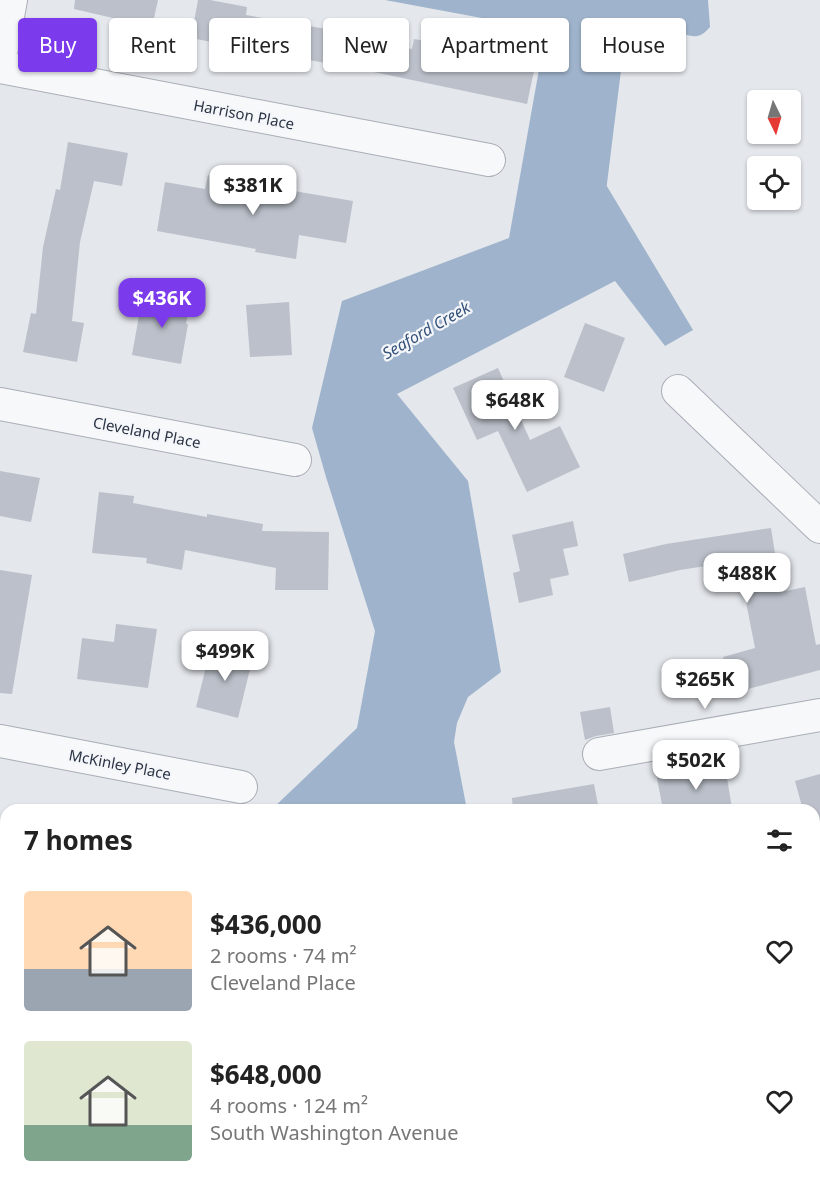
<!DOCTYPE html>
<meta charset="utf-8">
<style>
:root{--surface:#fff;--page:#f2f2f2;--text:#222;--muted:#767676;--accent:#7c3aed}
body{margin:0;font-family:"Noto Sans",sans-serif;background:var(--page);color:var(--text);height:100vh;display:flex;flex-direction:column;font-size:22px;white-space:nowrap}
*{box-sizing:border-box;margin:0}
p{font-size:20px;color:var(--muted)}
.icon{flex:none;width:33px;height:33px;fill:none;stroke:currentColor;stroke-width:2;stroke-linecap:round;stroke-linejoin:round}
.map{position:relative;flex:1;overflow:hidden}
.sheet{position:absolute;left:0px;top:804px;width:820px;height:386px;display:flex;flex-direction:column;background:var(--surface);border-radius:18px 18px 0 0;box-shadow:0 2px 4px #0004}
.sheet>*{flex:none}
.top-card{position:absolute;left:18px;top:18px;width:784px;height:54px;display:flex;gap:12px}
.needle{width:39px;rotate:175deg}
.controls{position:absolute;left:747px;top:90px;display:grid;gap:12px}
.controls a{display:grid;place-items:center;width:54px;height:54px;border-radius:6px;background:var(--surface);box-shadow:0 2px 4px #0004;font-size:30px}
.price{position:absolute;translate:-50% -51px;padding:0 14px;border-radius:12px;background:#fff;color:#222;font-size:20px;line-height:39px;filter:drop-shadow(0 2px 3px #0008)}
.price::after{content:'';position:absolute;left:50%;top:36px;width:18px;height:14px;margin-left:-9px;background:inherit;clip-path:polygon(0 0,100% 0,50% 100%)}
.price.selected{background:var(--accent);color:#fff}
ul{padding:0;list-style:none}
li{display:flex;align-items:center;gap:18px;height:150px;padding:0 24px}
li span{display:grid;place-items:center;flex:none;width:168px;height:120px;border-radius:6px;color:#555}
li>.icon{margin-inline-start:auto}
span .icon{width:72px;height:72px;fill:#fffc;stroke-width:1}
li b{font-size:26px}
h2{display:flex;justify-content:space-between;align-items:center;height:72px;padding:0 24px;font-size:26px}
.chip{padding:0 21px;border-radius:6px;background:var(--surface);box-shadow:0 2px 4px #0004;font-size:21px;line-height:54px}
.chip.selected{background:var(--accent);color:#fff}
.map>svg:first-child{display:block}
.water{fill:#9fb4cc}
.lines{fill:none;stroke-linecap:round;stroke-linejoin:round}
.river{stroke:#9fb4cc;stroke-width:51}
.building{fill:#bbc0ca}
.street-casing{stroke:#a9aeb7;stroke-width:34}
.street{stroke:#f7f8fa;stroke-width:32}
.labels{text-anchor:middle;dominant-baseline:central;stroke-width:4.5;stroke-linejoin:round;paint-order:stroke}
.street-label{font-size:15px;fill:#2b3445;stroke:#f4f6f9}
.water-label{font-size:16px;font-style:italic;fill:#34527a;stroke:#f4f6f9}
</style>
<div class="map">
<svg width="820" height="1189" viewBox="0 0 820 1189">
<rect width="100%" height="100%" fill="#e4e7ec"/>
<g class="water">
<path d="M385 0H708L710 27C697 43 687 35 672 28 669 27 666 25 663 24 650 23 635 38 627 47L587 119 602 178 693 330 665 346 615 281 397 394 468 481 501 672 468 697 457 723 454 742 467 810H271L357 728 375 631 326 477 312 428 342 301 509 238 546 30Z"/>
<polygon points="115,1184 218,1184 217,1189 113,1189"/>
</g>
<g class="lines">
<polyline class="river" points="580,194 604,0"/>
</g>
<g class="building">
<polygon points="75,0 158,0 152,27 74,9"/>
<polygon points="198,0 210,0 247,7 246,15 332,30 331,32 412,49 414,39 476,50 478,43 537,56 527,104 326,62 326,63 275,54 191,38"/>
<polygon points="68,142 128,153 122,186 94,181 80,242 72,321 84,323 77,362 23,352 31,313 36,314 43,247 56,189 60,190"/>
<polygon points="208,175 247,182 246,183 353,201 346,243 299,235 296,259 255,252 256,249 157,231 165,182 205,189"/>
<polygon points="143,293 190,301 186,324 188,324 181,364 132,355"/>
<polygon points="289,302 292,355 250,357 246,305"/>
<polygon points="585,323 625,338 604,392 564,377"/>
<polygon points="498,368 530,440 560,426 580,467 527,492 498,431 477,440 453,388"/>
<polygon points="0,471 40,478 31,522 0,516"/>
<polygon points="99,492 134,496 133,503 207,517 207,514 263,524 262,531 329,532 328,590 275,590 276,568 185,550 182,570 146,563 147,558 92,553"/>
<polygon points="573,521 578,546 563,549 569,575 550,579 553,595 519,603 513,573 520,571 512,535"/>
<polygon points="771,528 781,592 805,587 816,645 820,644 820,670 733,693 723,657 755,648 738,561 680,570 629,582 623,554 666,544"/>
<polygon points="0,570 32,575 12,694 0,693"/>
<polygon points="116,624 157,629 148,688 77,679 82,638 114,642"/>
<polygon points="211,647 253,657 238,718 196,707"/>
<polygon points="610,707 614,733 596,736 585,740 580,712"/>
<polygon points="725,766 732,808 719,810 663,810 657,778"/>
<polygon points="820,774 820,845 814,846 814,810 803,810 795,781"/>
<polygon points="594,784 599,810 513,810 512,798"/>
</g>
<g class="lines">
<defs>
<g id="street">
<polyline points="0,59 11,0"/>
<polyline points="0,67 489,160"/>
<polyline points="678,391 820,527"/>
<polyline points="0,404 295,460"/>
<polyline points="0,741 241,787"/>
<polyline points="599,754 820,715"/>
<polyline points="0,1080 6,1081"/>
<polyline points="349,1184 349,1189"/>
</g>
</defs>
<use href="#street" class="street-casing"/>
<use href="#street" class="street"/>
</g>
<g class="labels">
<g class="street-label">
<text transform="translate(244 114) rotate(11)">Harrison Place</text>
<text transform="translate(147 432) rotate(11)">Cleveland Place</text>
<text transform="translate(120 764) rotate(11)">McKinley Place</text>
</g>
<g class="water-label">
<text transform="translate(426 330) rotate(-30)">Seaford Creek</text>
</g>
</g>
</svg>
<div class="controls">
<a><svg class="needle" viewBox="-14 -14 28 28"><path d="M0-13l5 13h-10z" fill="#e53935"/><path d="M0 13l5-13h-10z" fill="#767676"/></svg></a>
<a><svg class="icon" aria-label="locate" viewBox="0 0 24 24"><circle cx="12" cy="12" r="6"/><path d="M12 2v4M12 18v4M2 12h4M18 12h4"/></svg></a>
</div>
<b class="price" style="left:253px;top:216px">$381K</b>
<b class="price selected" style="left:162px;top:329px">$436K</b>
<b class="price" style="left:515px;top:431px">$648K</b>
<b class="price" style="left:747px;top:604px">$488K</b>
<b class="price" style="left:225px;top:682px">$499K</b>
<b class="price" style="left:705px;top:710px">$265K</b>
<b class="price" style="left:696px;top:791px">$502K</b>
<div class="top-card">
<a class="chip selected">Buy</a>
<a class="chip">Rent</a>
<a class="chip">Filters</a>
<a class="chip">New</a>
<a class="chip">Apartment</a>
<a class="chip">House</a>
</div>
<section class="sheet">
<h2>7 homes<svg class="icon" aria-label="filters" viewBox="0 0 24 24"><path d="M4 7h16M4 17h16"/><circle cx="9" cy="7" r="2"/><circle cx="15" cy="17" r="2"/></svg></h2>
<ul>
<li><span style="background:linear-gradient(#ffd9b3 65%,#9aa5b1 0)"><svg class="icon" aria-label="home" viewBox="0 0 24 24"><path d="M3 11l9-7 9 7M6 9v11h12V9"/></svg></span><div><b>$436,000</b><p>2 rooms · 74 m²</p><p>Cleveland Place</p></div><svg class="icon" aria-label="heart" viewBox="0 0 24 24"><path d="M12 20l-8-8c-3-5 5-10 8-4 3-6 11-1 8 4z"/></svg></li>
<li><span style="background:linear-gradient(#dfe7d0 70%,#7fa58c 0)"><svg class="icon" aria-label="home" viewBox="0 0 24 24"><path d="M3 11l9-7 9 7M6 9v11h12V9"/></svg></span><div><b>$648,000</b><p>4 rooms · 124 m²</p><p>South Washington Avenue</p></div><svg class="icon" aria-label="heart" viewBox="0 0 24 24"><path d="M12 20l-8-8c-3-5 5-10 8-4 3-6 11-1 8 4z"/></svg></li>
</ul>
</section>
</div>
